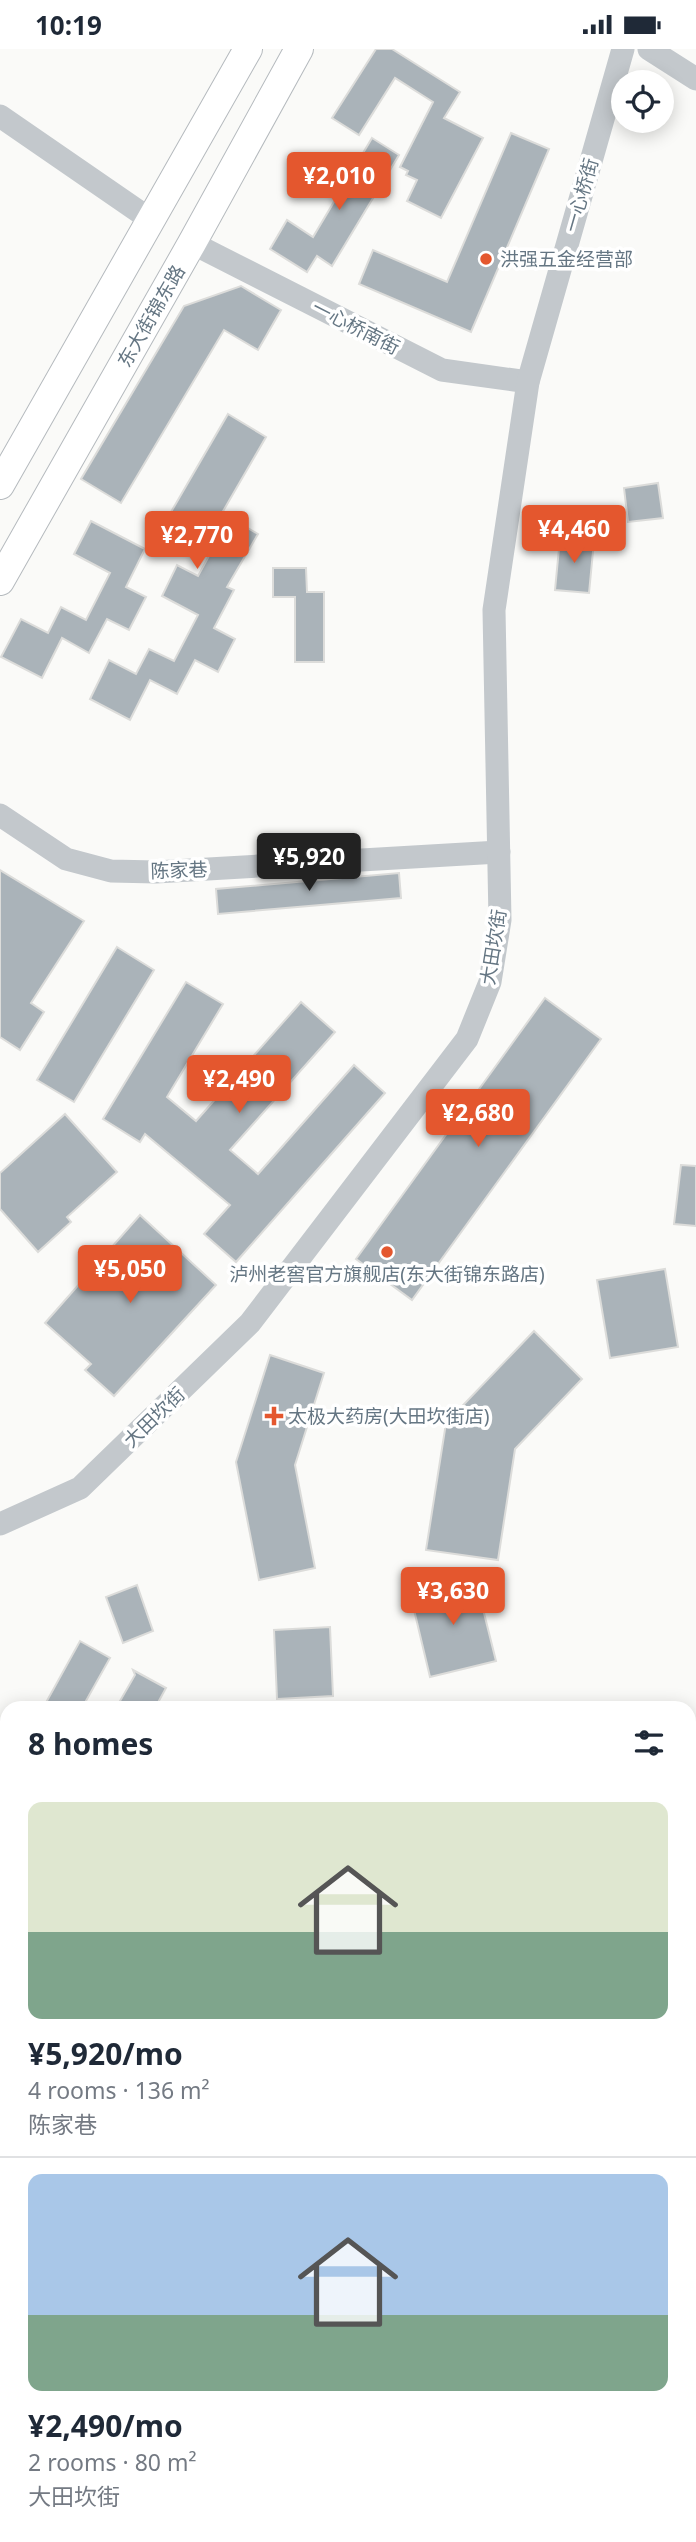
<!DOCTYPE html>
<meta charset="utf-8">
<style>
:root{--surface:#fff;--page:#f2f2f3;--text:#1f2937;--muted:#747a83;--line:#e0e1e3;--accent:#e4572e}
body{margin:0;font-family:"Noto Sans","Noto Sans SC",sans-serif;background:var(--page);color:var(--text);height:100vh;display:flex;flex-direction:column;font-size:26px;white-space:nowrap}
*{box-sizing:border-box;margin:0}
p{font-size:23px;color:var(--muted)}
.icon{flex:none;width:38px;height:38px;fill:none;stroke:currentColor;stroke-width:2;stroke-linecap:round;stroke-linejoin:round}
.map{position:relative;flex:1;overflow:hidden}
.details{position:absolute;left:0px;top:1652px;width:696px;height:842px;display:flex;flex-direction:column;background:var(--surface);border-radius:21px 21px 0 0;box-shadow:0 4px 18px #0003}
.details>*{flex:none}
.fabs{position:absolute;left:611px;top:21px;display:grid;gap:14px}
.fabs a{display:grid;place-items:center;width:63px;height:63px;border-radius:50%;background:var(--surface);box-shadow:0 4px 18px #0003;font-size:35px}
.price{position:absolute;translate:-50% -60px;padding:0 16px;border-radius:7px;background:var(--accent);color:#fff;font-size:23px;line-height:46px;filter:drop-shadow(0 2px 4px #0008)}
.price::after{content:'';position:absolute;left:50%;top:42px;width:21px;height:16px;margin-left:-10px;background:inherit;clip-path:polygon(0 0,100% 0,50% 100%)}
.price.selected{background:#222;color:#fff}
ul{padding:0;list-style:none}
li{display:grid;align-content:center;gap:14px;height:371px;padding:0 28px}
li+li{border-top:2px solid var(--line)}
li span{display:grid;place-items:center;height:217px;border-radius:14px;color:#555}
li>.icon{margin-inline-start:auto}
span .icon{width:126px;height:126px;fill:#fffc;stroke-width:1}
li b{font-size:30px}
h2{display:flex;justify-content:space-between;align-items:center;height:84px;padding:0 28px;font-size:30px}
.status{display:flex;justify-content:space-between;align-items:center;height:49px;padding:0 35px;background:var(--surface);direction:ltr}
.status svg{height:19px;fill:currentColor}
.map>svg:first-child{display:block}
.built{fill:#e8e9e9}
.water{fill:url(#water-ripples)}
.building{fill:#aab3b9;stroke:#dcdcda;stroke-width:2}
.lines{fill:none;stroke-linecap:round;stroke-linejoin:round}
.major-casing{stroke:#b5babe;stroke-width:30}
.highway-casing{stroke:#b4b9bd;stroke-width:35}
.minor{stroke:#c3c8cc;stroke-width:23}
.major{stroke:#fff;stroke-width:28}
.highway{stroke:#fff;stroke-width:33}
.poi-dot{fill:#e4572e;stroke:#fff;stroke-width:2.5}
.labels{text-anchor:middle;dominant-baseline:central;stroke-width:7;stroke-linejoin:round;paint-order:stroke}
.street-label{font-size:19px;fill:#657683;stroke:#fff}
.poi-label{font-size:19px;fill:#657683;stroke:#fff;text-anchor:start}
</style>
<div class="status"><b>10:19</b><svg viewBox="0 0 49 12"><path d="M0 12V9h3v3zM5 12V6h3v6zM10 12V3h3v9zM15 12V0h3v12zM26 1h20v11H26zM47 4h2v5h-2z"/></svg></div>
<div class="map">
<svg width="696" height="2493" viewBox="0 0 696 2493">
<defs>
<pattern id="water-ripples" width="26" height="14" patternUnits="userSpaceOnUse" patternTransform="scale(1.75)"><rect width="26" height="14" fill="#bbc7cb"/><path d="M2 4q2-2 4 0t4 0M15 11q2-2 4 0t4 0" fill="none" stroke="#9ca6aa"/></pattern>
</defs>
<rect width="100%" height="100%" fill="#fafaf8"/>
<g class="built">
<polygon points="0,1832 7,1836 7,2088 0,2083"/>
<polygon points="696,1840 696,2116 690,2116 690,1842"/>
</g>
<polygon class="water" points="0,1843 7,1847 7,1955 0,1950"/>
<g class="building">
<polygon points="376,0 392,0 460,43 444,69 483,89 441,169 407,152 417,131 406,126 408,122 400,118 433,53 395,29 359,86 332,69"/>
<polygon points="511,84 549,100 471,283 359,235 373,201 447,233"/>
<polygon points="372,89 399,106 332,217 317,207 307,223 270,200 287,171 313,188"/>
<polygon points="241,237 281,261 258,301 224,281 121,454 81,430 184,257"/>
<polygon points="228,365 266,388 222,464 258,485 227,538 234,541 214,579 235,590 218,623 195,611 177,645 150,631 130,671 90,650 109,611 136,625 149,600 174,612 198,566 162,547 177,516 198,527 209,507 188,495 191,490 164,475"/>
<polygon points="658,434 663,469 628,473 624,439"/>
<polygon points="91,472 145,500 126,538 146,548 129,581 107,570 89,604 62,589 42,629 1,608 21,570 48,584 61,558 86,571 110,524 74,505"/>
<polygon points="560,489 594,492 589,544 555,541"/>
<polygon points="273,519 306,519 307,543 324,543 324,613 295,613 295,548 273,548"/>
<polygon points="0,821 84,872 31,954 44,963 20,1001 0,988"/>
<polygon points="399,824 401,849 218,865 216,840"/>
<polygon points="117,898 154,921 74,1053 37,1031"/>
<polygon points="186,933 223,955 167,1048 196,1072 301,953 335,983 230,1101 258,1125 354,1016 385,1044 236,1213 204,1185 230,1156 145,1085 140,1093 103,1070"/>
<polygon points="545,949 601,990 412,1251 356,1210"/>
<polygon points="65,1065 117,1123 67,1168 71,1173 38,1203 0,1160 0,1124"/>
<polygon points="681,1116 696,1117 696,1177 674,1175"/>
<polygon points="140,1166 216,1236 114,1347 85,1321 91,1315 45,1274"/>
<polygon points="665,1220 678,1298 610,1309 597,1231"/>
<polygon points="534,1282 582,1330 515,1400 498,1511 426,1501 446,1374"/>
<polygon points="270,1306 324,1324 295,1416 315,1519 259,1531 236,1413"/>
<polygon points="475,1528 496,1612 430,1628 410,1544"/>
<polygon points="137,1536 153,1582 123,1594 106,1548"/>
<polygon points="330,1578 333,1647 277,1650 274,1581"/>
<polygon points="80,1592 110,1609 82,1659 43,1659"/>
<polygon points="133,1621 166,1639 155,1659 116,1659 135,1626"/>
</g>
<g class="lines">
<defs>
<g id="major">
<polyline points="0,436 248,0"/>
<polyline points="0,532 192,194 299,0"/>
<polyline points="690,2394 696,2383"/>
<polyline points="628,2493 632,2487"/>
</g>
<g id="highway">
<polyline points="690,2428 696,2418"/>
<polyline points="690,2462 696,2451"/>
<polyline points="670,2493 674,2487"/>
</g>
</defs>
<use href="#major" class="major-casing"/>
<use href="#highway" class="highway-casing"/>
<g class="minor">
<polyline points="649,0 696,30"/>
<polyline points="0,67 151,171"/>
<polyline points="192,194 442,321 528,333"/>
<polyline points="0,766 66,810 111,822 156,823 499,803"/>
<polyline points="0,1475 80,1439 250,1274 467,990 490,933 500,871 494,561 528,333 623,0"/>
<polyline points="0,1732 7,1736"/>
<polyline points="690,2163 696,2168"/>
</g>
<use href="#major" class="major"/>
<use href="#highway" class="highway"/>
</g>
<g class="poi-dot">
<circle cx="486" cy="210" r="7"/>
<circle cx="387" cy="1203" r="7"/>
<path d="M270.5 1356.5h7v7h7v7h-7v7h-7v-7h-7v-7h7z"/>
</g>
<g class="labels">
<g class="street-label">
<text transform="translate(581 146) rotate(-74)">一心桥街</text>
<text transform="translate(151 267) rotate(-60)">东大街锦东路</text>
<text transform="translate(356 278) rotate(27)">一心桥南街</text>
<text transform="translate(179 821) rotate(-2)">陈家巷</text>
<text transform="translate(493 898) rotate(-81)">大田坎街</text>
<text transform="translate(154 1368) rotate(-44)">大田坎街</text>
</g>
<g class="poi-label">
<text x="500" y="210">洪强五金经营部</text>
<text x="387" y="1225" text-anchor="middle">泸州老窖官方旗舰店(东大街锦东路店)</text>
<text x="288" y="1367">太极大药房(大田坎街店)</text>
</g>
</g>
</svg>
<div class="fabs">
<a><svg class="icon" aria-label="locate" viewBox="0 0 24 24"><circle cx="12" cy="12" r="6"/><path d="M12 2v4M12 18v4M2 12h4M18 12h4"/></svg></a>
</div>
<b class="price" style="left:339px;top:163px">¥2,010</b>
<b class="price" style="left:574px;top:516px">¥4,460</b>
<b class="price" style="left:197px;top:522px">¥2,770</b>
<b class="price selected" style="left:309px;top:844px">¥5,920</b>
<b class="price" style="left:239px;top:1066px">¥2,490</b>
<b class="price" style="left:478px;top:1100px">¥2,680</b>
<b class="price" style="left:130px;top:1256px">¥5,050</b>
<b class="price" style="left:453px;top:1578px">¥3,630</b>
<section class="details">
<h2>8 homes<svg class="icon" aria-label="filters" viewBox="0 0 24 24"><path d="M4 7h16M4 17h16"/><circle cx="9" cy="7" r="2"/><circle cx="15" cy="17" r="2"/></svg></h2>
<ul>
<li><span style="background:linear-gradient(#dfe7d0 60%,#7fa58c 0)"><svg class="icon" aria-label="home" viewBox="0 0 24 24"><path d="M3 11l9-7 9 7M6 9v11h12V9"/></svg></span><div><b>¥5,920/mo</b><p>4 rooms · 136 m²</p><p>陈家巷</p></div></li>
<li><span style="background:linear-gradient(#a9c7e8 65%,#7fa58c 0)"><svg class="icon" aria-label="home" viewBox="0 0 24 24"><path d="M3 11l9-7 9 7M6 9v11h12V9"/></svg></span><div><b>¥2,490/mo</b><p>2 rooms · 80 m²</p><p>大田坎街</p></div></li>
</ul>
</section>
</div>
